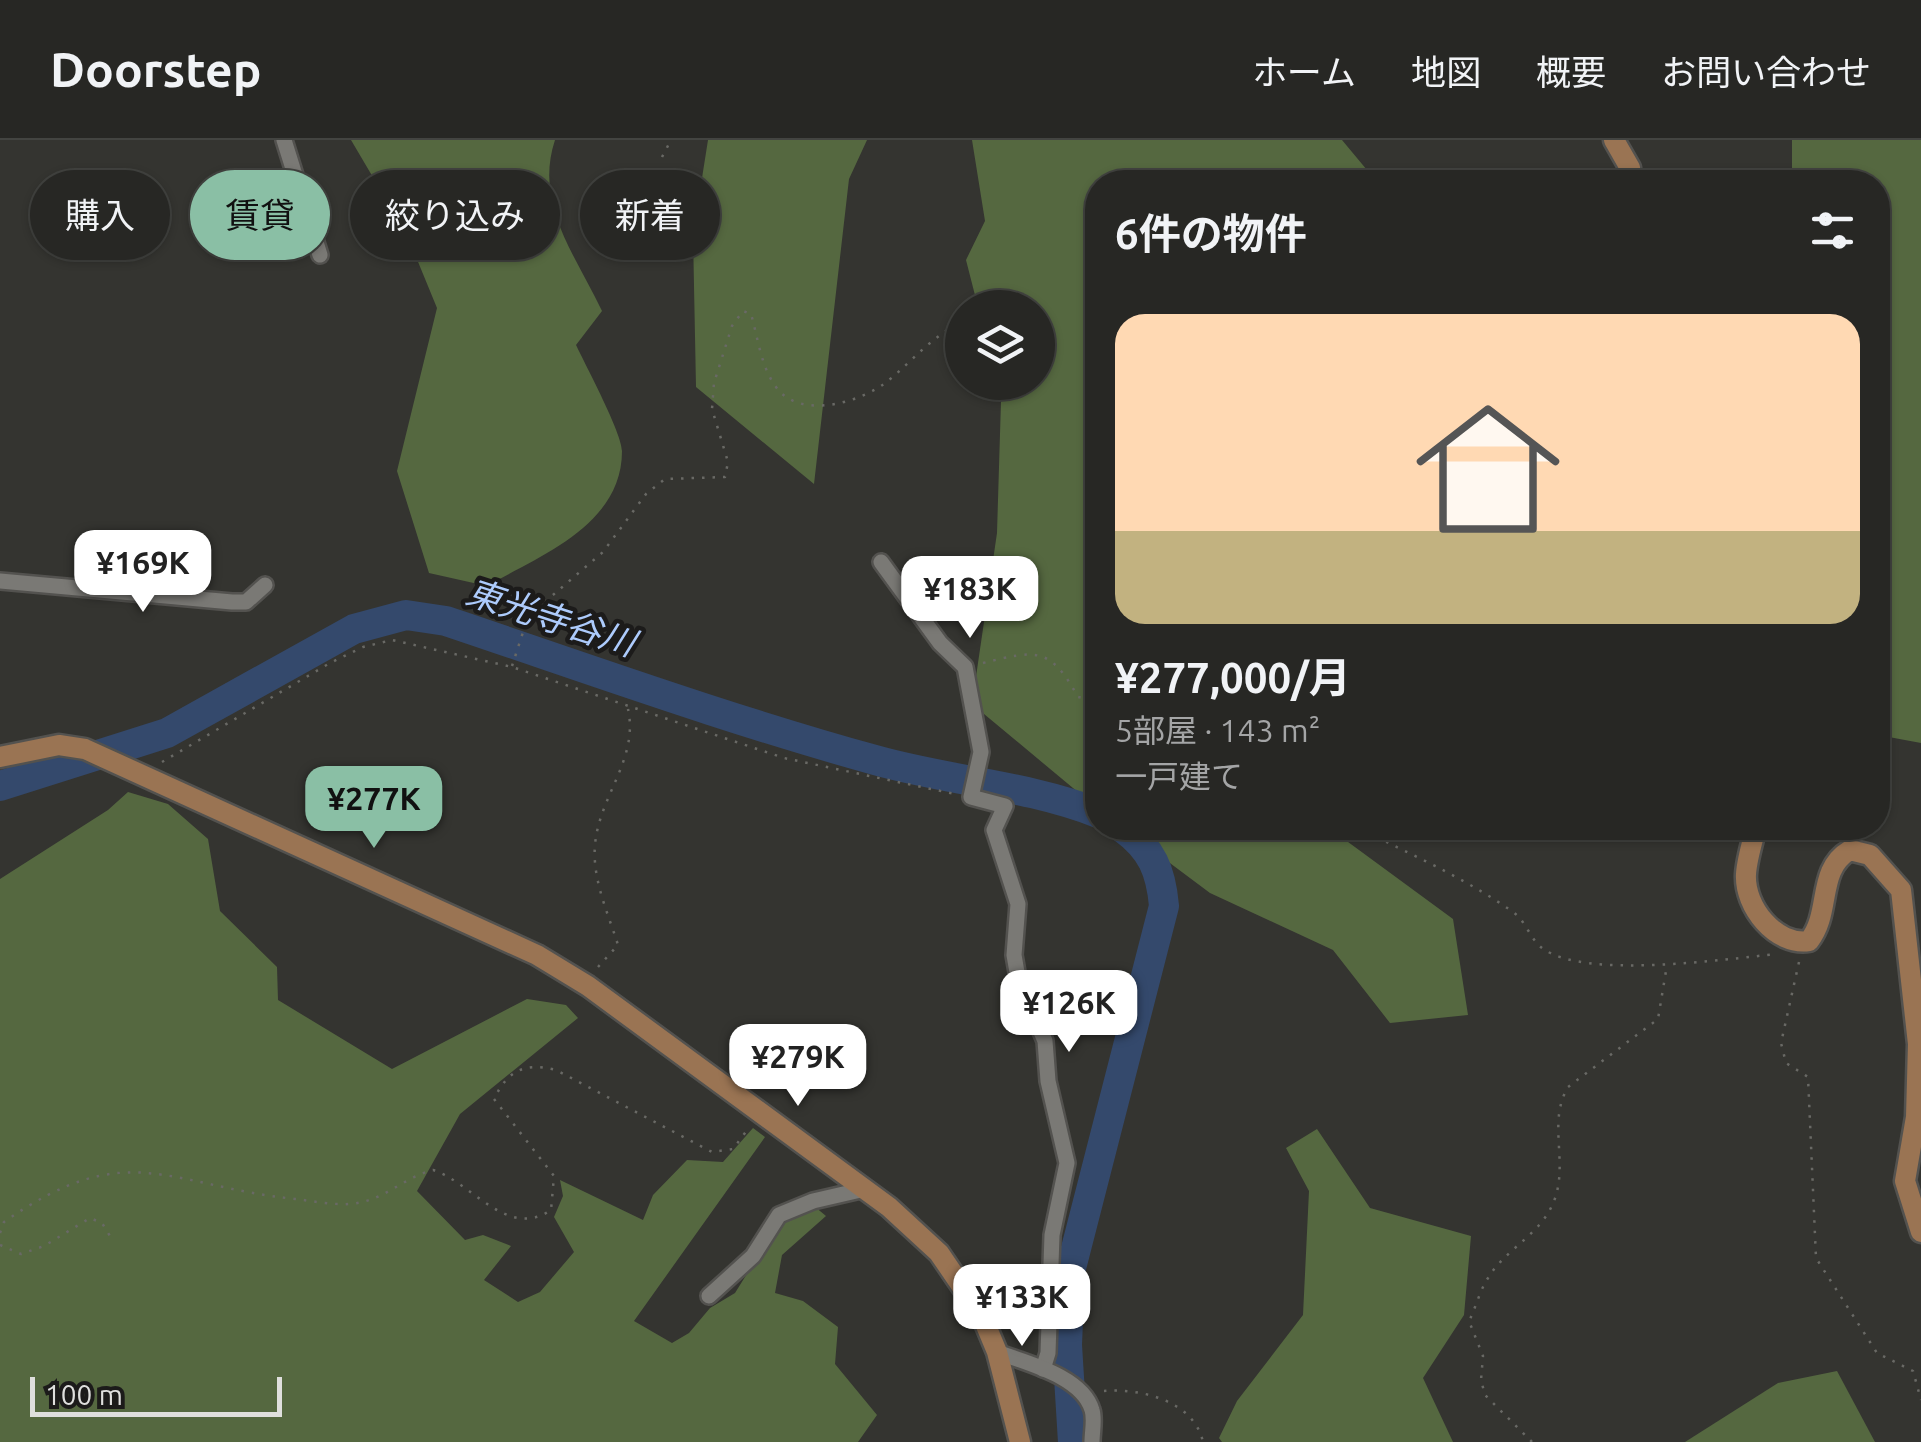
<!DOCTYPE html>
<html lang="ja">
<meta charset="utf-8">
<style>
:root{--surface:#272724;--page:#2f2f2c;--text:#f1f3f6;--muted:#a4a5a6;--line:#434441;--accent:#8abfa5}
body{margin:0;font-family:Ubuntu,"Noto Sans JP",sans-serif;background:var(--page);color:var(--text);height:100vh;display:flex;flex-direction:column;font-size:38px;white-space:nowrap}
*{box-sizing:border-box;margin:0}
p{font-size:32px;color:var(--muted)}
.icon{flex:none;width:55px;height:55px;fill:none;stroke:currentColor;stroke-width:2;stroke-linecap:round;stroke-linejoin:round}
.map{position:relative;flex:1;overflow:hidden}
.sheet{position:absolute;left:1085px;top:30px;width:805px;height:670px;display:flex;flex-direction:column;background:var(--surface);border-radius:40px;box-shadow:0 2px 8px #0004,0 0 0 2px var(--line)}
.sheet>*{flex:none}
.top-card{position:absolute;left:30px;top:30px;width:905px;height:90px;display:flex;gap:20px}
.tools{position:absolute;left:945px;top:150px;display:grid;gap:20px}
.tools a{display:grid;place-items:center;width:110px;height:110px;border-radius:50%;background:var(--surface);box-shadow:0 2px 8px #0004,0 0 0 2px var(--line);font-size:50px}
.scale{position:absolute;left:30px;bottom:25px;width:252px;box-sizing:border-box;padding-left:10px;border:5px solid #dfdfdd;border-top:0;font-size:28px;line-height:35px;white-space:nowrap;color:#dfdfdd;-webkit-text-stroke:8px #1c1b1a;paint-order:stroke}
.price{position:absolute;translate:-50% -85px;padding:0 22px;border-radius:20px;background:#fff;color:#222;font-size:32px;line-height:65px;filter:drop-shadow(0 2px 5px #0008)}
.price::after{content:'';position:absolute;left:50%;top:60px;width:30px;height:22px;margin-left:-15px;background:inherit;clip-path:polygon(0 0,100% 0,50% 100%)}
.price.on{background:var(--accent);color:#111}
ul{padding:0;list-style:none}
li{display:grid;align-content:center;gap:20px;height:530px;padding:0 30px}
li span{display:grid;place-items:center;height:310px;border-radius:30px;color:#555}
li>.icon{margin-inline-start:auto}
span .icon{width:180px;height:180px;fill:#fffc;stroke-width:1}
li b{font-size:42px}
h2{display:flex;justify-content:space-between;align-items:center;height:120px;padding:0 30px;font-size:42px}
.chip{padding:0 35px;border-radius:45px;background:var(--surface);box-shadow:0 2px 8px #0004,0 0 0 2px var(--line);font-size:35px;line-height:90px}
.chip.on{background:var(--accent);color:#111}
header{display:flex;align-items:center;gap:60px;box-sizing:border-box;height:140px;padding:0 50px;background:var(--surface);border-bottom:2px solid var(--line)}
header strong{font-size:48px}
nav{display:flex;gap:55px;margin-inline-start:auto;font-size:35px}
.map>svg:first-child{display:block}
.forest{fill:#556840}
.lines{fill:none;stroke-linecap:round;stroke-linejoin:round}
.river{stroke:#34496c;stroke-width:30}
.street-casing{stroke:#53524f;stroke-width:20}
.secondary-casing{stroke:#53524f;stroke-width:25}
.path{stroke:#696965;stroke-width:2.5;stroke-dasharray:2.5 8;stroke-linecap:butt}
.street{stroke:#7a7975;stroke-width:15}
.secondary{stroke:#9a7453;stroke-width:20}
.labels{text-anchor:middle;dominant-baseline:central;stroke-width:9;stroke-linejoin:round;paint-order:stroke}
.water-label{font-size:35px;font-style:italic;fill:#adcbfc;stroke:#1c1b1a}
</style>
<header>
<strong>Doorstep</strong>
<nav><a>ホーム</a><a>地図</a><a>概要</a><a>お問い合わせ</a></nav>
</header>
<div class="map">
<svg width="1921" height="1302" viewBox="0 0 1921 1302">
<rect width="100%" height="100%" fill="#343430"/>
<g class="forest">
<path d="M351 0H555C534 64 575 114 602 171L576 205C586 226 622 293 622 311 622 385 541 415 487 446L429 433 397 331 437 168 407 95Z"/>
<polygon points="708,0 867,0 849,39 814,344 696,247 693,95"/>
<polygon points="972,0 1342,0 1377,42 1098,42 1098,448 1084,456 1084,525 1097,534 1097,668 972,564 997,393 1001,261 996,243 1038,242 1038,168 978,167 966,120 985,81"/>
<polygon points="1792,0 1921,0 1921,603 1878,595 1878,42 1792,42"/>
<polygon points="128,652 168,664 208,699 220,771 277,827 278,860 392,929 527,859 566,865 578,878 460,974 417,1051 465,1100 483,1095 511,1106 484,1140 518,1162 540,1152 574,1112 554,1077 563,1056 560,1040 643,1080 653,1055 687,1020 723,1022 753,988 765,997 634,1181 672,1203 689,1193 710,1168 735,1153 781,1079 814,1066 826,1076 782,1115 775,1153 803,1161 838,1187 835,1224 877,1275 858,1302 0,1302 0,739 108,670"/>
<polygon points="1123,688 1329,688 1453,779 1468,875 1390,883 1333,810 1210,753"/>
<polygon points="1317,989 1370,1068 1471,1096 1464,1175 1423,1238 1453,1302 1222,1302 1219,1298 1237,1261 1303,1175 1309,1051 1286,1008"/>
<polygon points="1837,1231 1875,1302 1685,1302 1778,1243"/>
</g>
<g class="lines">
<g class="river">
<path d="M0 646 167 593 354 489 406 475 446 481C589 529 730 580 875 620 949 641 1026 645 1098 673"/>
<path d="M1073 1302 1067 1205 1070 1132 1164 766C1161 731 1152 709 1123 688"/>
</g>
<defs>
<g id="street">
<polyline points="284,0 320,115"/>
<polyline points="881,422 940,503 965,527 981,612 971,657 1005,666 994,690 1018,764 1014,815 1018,838 1045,901 1048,941 1067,1023 1052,1095 1048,1213 1043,1229"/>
<polyline points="0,441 232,462 246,462 265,445"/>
<polyline points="709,1156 753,1116 779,1075 813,1061 865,1049"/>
<path d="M997 1212C1026 1223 1082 1236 1092 1270 1095 1279 1092 1292 1092 1302"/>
</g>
<g id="secondary">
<polyline points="1614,0 1630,28 1632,42"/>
<polyline points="0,617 59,605 85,609 537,815 588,846 889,1067 939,1113 982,1176 997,1212 1020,1302"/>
<path d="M1756 688C1752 703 1747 719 1746 734 1744 767 1776 806 1809 801 1832 772 1816 730 1850 710L1870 715 1901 750 1918 904 1916 977 1905 1041 1921 1092"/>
</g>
</defs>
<use href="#street" class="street-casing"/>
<use href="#secondary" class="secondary-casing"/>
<g class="path">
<polyline points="662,17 671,0"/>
<path d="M983 523C1036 510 1050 506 1078 557L1098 561"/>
<path d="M512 526 525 486 539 467 603 412 646 354 665 339 725 337 728 322 712 269 714 243 732 186 743 171 751 174C758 198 761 227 776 247 800 281 863 262 889 240 912 221 928 201 954 186"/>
<polyline points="162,622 330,523 363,507 392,500 512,527 784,618 955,654"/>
<path d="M1358 688C1410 714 1465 738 1513 772 1526 781 1530 799 1542 808 1584 840 1725 819 1777 814"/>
<polyline points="1799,822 1781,903 1786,923 1808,937 1816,1118 1877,1213 1913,1231 1921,1260"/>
<path d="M598 827 618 805C608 773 592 739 595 705 599 656 639 619 628 569"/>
<path d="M0 1093 4 1082C127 996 165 1045 295 1059 313 1061 332 1065 349 1064 383 1062 402 1038 433 1030 473 1043 507 1100 551 1070L554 1036 494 959C508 930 525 922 556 930L712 1012 733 1009 748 989"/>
<polyline points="0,1105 21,1114 44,1106 90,1078 102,1083 113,1101"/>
<path d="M1104 1251C1141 1248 1194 1261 1203 1302"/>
<path d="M1532 1302 1485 1255 1481 1240 1483 1216 1469 1181C1476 1167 1480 1150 1488 1138 1506 1108 1541 1095 1554 1061 1569 1023 1547 982 1568 947L1658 879 1667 825"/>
</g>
<use href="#street" class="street"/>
<use href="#secondary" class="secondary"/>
</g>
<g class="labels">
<g class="water-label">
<text transform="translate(551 477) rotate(18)">東光寺谷川</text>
</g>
</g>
</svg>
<div class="tools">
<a><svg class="icon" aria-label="layers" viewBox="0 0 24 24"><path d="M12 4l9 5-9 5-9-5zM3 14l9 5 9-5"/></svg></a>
</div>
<div class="scale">100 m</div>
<b class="price" style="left:143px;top:475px">¥169K</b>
<b class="price" style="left:970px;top:501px">¥183K</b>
<b class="price on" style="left:374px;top:711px">¥277K</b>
<b class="price" style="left:1069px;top:915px">¥126K</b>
<b class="price" style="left:798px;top:969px">¥279K</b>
<b class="price" style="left:1022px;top:1209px">¥133K</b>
<div class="top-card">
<a class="chip">購入</a>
<a class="chip on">賃貸</a>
<a class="chip">絞り込み</a>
<a class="chip">新着</a>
</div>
<section class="sheet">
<h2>6件の物件<svg class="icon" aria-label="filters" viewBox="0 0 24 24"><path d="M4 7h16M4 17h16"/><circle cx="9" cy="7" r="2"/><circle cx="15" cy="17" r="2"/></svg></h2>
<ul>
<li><span style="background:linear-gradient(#ffd9b3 70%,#c2b280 0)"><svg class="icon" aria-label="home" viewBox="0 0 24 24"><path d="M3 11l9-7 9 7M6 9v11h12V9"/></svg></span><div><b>¥277,000/月</b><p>5部屋 · 143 m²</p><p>一戸建て</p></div></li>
</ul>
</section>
</div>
